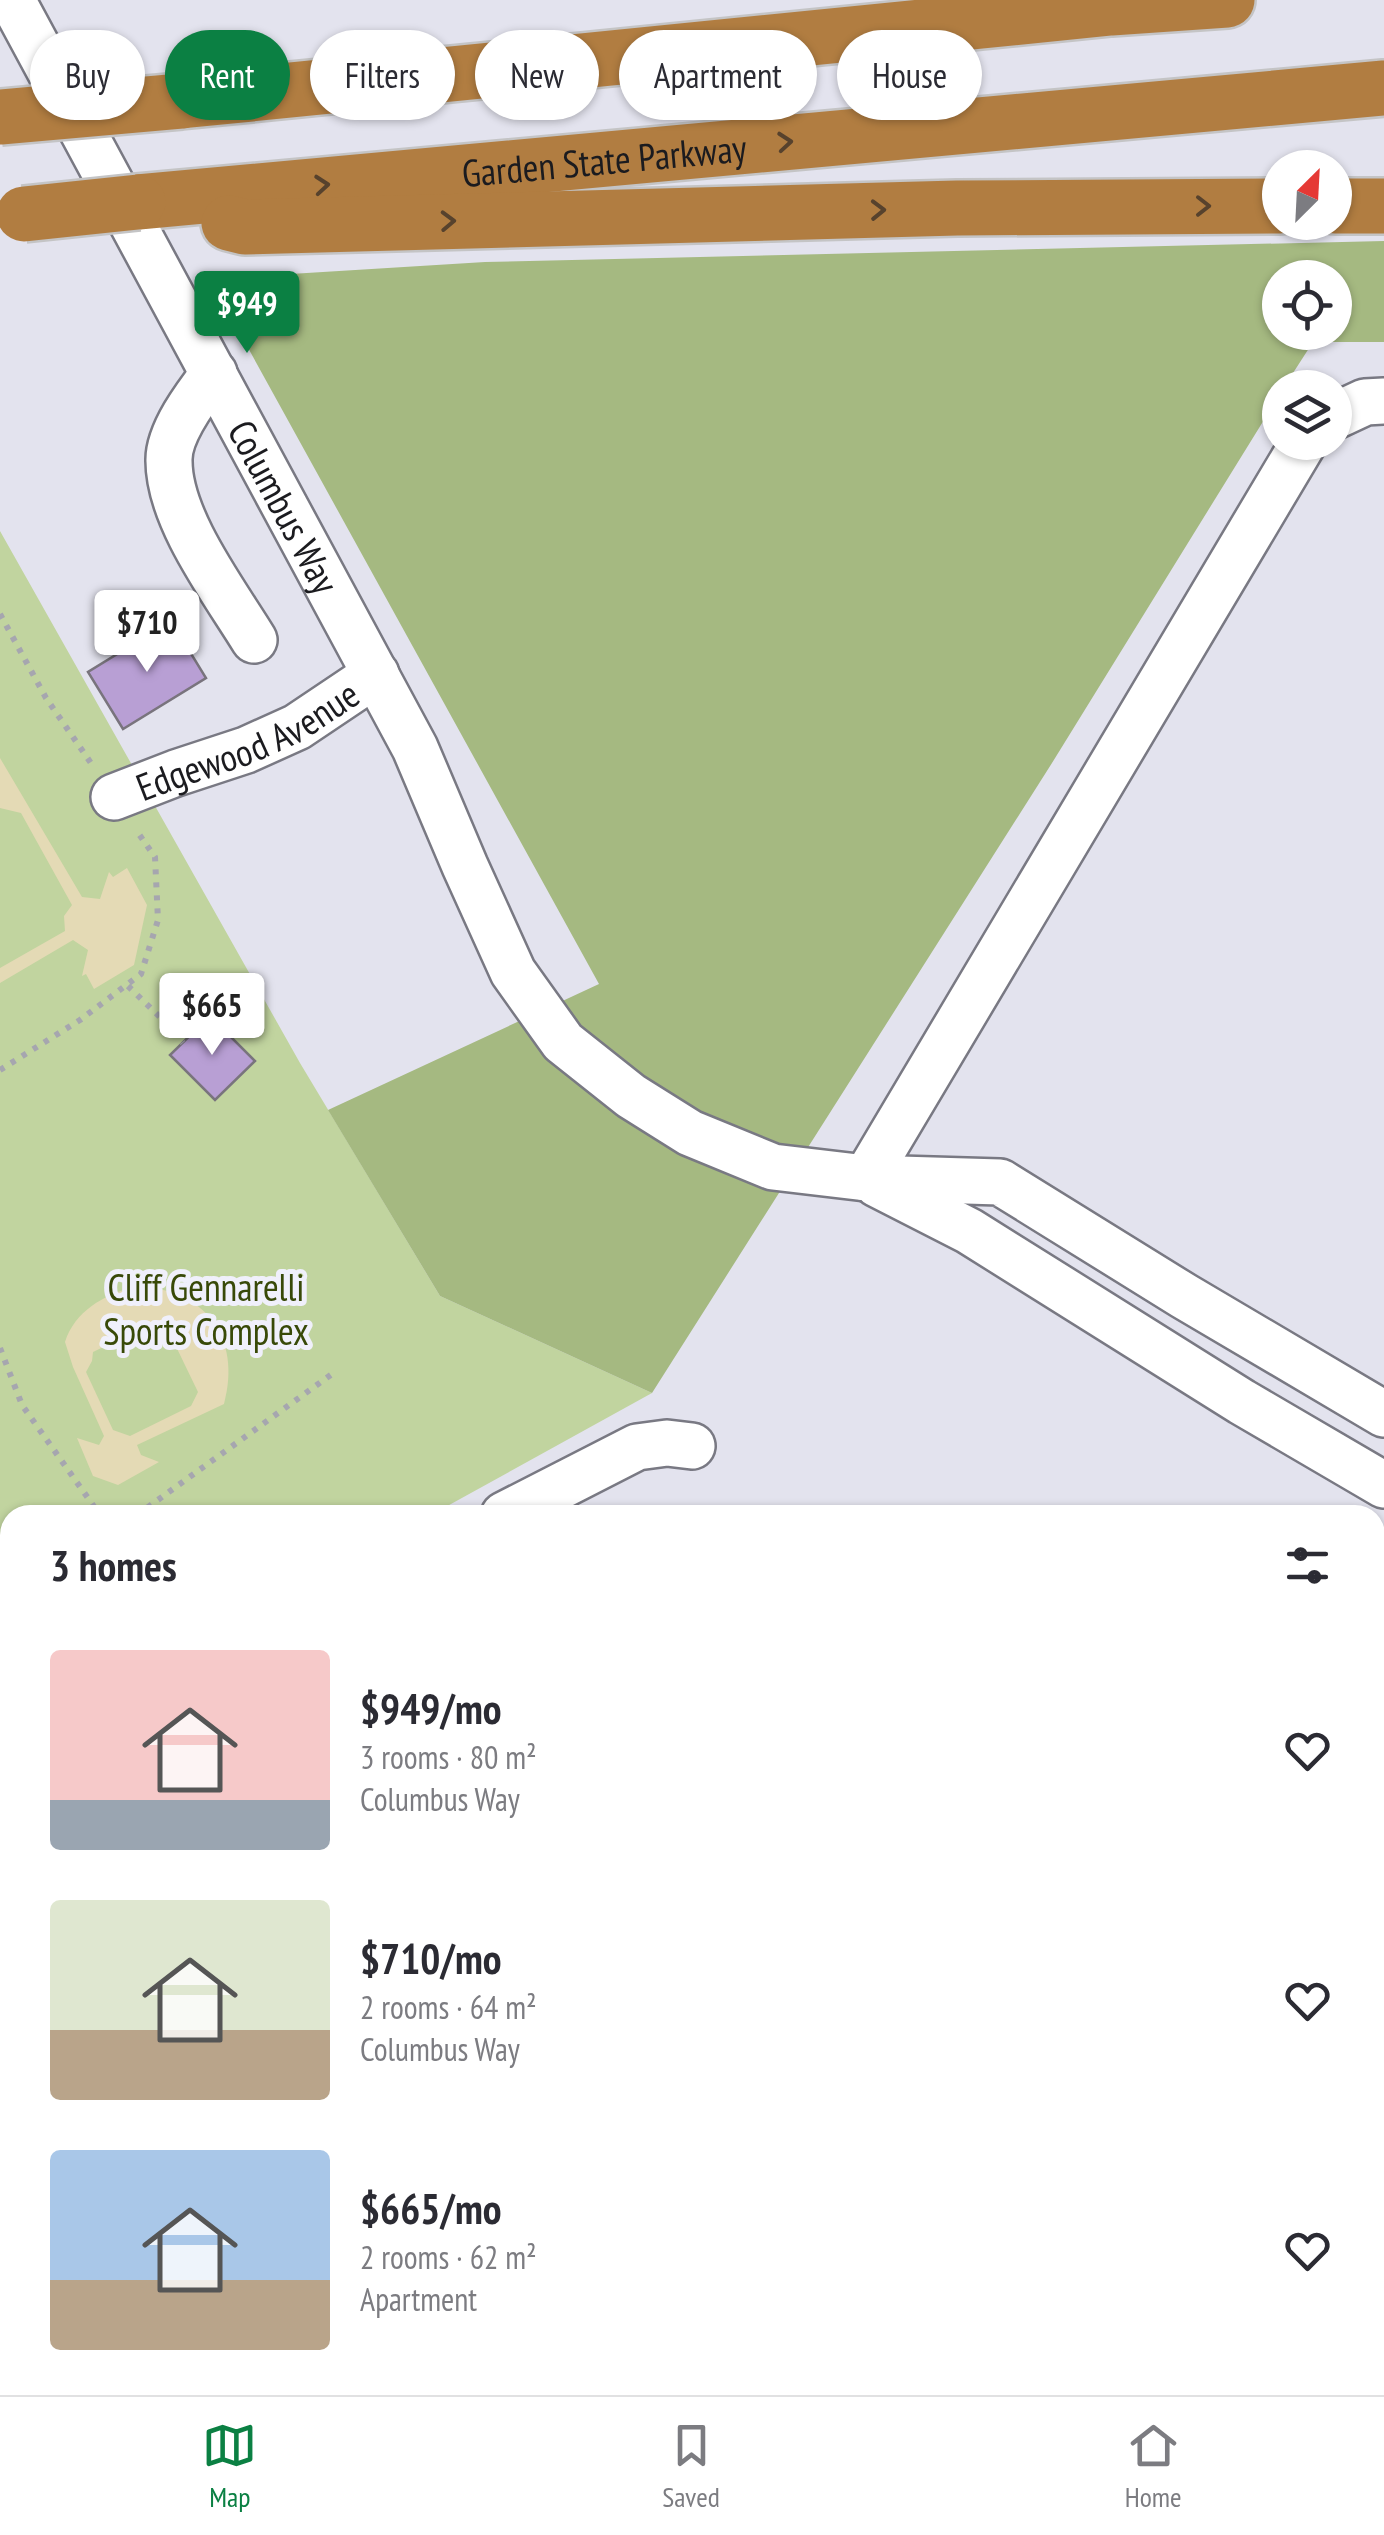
<!DOCTYPE html>
<meta charset="utf-8">
<style>
:root{--surface:#fff;--page:#f7f7f7;--text:#2b2b33;--muted:#7c7c81;--line:#e1e1e2;--accent:#0b8043}
body{margin:0;font-family:"PT Sans Narrow",sans-serif;background:var(--page);color:var(--text);height:100vh;display:flex;flex-direction:column;font-size:38px;white-space:nowrap}
*{box-sizing:border-box;margin:0}
p{font-size:32px;color:var(--muted)}
.icon{flex:none;width:55px;height:55px;fill:none;stroke:currentColor;stroke-width:2;stroke-linecap:round;stroke-linejoin:round}
.map{position:relative;flex:1;overflow:hidden}
.sheet{position:absolute;left:0px;top:1505px;width:1385px;height:890px;display:flex;flex-direction:column;background:var(--surface);border-radius:30px 30px 0 0;box-shadow:0 2px 8px #0004}
.sheet>*{flex:none}
.hud{position:absolute;left:30px;top:30px;width:1325px;height:90px;display:flex;gap:20px}
.needle{width:65px;rotate:24deg}
.buttons{position:absolute;left:1262px;top:150px;display:grid;gap:20px}
.buttons a{display:grid;place-items:center;width:90px;height:90px;border-radius:50%;background:var(--surface);box-shadow:0 2px 8px #0004;font-size:50px}
.price{position:absolute;translate:-50% -85px;padding:0 22px;border-radius:10px;background:#fff;color:#222;font-size:32px;line-height:65px;filter:drop-shadow(0 2px 5px #0008)}
.price::after{content:'';position:absolute;left:50%;top:60px;width:30px;height:22px;margin-left:-15px;background:inherit;clip-path:polygon(0 0,100% 0,50% 100%)}
.price.selected{background:var(--accent);color:#fff}
ul{padding:0;list-style:none}
li{display:flex;align-items:center;gap:30px;height:250px;padding:0 50px}
li span{display:grid;place-items:center;flex:none;width:280px;height:200px;border-radius:10px;color:#555}
li>.icon{margin-inline-start:auto}
span .icon{width:120px;height:120px;fill:#fffc;stroke-width:1}
li b{font-size:42px}
h2{display:flex;justify-content:space-between;align-items:center;height:120px;padding:0 50px;font-size:42px}
.chip{padding:0 35px;border-radius:45px;background:var(--surface);box-shadow:0 2px 8px #0004;font-size:35px;line-height:90px}
.chip.selected{background:var(--accent);color:#fff}
.tab-bar{display:flex;justify-content:space-around;align-items:center;height:140px;border-top:2px solid var(--line);background:var(--surface);font-size:28px;color:var(--muted)}
.tab-bar a{display:grid;justify-items:center;gap:5px}
.tab-bar .selected{color:var(--accent)}
.map>svg:first-child{display:block}
.green{fill:#c1d49f}
.forest{fill:#a5b981;fill-rule:evenodd}
.sand{fill:#e4dab5;fill-rule:evenodd}
.building{fill:#b89fd4;stroke:#79747d;stroke-width:2.5}
.lines{fill:none;stroke-linecap:round;stroke-linejoin:round}
.minor-casing{stroke:#797983;stroke-width:50}
.highway-casing{stroke:#c4c4c5;stroke-width:60}
.path{stroke:#a6a6af;stroke-width:6;stroke-dasharray:5 8;stroke-linecap:butt}
.minor{stroke:#fff;stroke-width:45}
.highway{stroke:#b17d41;stroke-width:55}
.highway-bridge-casing{stroke:#c4c4c5;stroke-width:60;stroke-linecap:butt}
.highway-bridge{stroke:#b17d41;stroke-width:55}
.oneway{stroke:#57422d}
.labels{text-anchor:middle;dominant-baseline:central;stroke-width:10;stroke-linejoin:round;paint-order:stroke}
.street-label{font-size:38px;fill:#1b1b1f;stroke:#f0f0fb}
.park-label{font-size:38px;fill:#384908;stroke:#f0f0fb}
</style>
<div class="map">
<svg width="1384" height="2395" viewBox="0 0 1384 2395">
<rect width="100%" height="100%" fill="#e3e3ee"/>
<polygon class="green" points="0,531 300,1063 440,1296 652,1393 431,1515 10,1515 10,1728 0,1724"/>
<g class="forest">
<path d="M1384 241V342H1313L1284 387 1280 388V394L1052 763 652 1393 440 1296 328 1110 599 984 210 279 485 262ZM1280 278H1335V332H1280Z"/>
<polygon points="318,2385 549,2385 554,2395 322,2395"/>
</g>
<g class="sand">
<polygon points="0,758 82,897 100,899 109,872 113,877 127,868 147,905 134,965 94,989 86,974 82,976 88,950 73,940 0,983 0,968 65,931 64,916 72,905 21,813 0,808"/>
<path d="M132 1287C202 1285 243 1336 224 1404L137 1445 141 1455 159 1462 118 1485 93 1476 77 1438 99 1445 104 1436 73 1367 65 1342C75 1311 103 1296 132 1287ZM151 1324 162 1332H169L198 1392 191 1406 130 1436 113 1430 86 1372 92 1361 93 1352Z"/>
</g>
<g class="building">
<polygon points="171,621 206,678 123,729 88,672"/>
<polygon points="210,1016 255,1061 215,1100 170,1055"/>
<polygon points="233,2385 283,2385 284,2395 234,2395"/>
</g>
<g class="lines">
<defs>
<g id="minor">
<path id="s1" d="M12 0 415 748 465 866 513 972 563 1042 631 1096 690 1133 773 1167 866 1178 1000 1182 1184 1296 1384 1414"/>
<path d="M214 373C197 395 168 433 169 461 169 519 224 591 254 640"/>
<polyline points="1335,416 1365,402 1384,401"/>
<path id="s2" d="M114 797 176 773 246 750 297 727 376 674"/>
<polyline points="866,1178 1304,442"/>
<polyline points="877,1184 969,1231 1242,1402 1384,1485"/>
<polyline points="504,1515 637,1447 667,1443 692,1446"/>
<polyline points="0,1742 10,1746"/>
<polyline points="0,1806 10,1808"/>
<polyline points="0,2116 3,2073 10,2024"/>
<polyline points="114,2385 126,2395"/>
<polyline points="628,2385 633,2395"/>
<polyline points="777,2385 793,2395"/>
</g>
<g id="highway">
<polyline points="181,101 1111,8 1227,0"/>
<path id="s3" d="M138 202 1384 88"/>
<polyline points="1335,206 1384,206"/>
<polyline points="229,223 245,227 957,208 1280,206"/>
</g>
</defs>
<use href="#minor" class="minor-casing"/>
<use href="#highway" class="highway-casing"/>
<g class="path">
<polyline points="0,614 46,698 93,766"/>
<polyline points="128,986 165,1022 183,1043"/>
<polyline points="0,1070 80,1020 141,974 158,920 155,857 136,830"/>
<polyline points="0,1348 22,1405 100,1515"/>
<polyline points="137,1515 332,1374"/>
<polyline points="0,1586 10,1581"/>
<polyline points="1350,2385 1365,2395"/>
<polyline points="984,2395 990,2385"/>
</g>
<use href="#minor" class="minor"/>
<use href="#highway" class="highway"/>
<defs>
<g id="highway-bridge">
<polyline points="0,117 181,101"/>
<polyline points="24,214 138,202"/>
</g>
</defs>
<use href="#highway-bridge" class="highway-bridge-casing"/>
<use href="#highway-bridge" class="highway-bridge"/>
</g>
<defs><path id="oneway-chevron" d="M-2-3.5L2.5 0L-2 3.5" fill="none" stroke-width="1.6" stroke-linecap="round" stroke-linejoin="round" transform="scale(2.5)"/></defs>
<g class="oneway">
<use href="#oneway-chevron" transform="translate(785 142) rotate(-5)"/>
<use href="#oneway-chevron" transform="translate(322 185) rotate(-5)"/>
<use href="#oneway-chevron" transform="translate(1203 206)"/>
<use href="#oneway-chevron" transform="translate(878 210) rotate(-1)"/>
<use href="#oneway-chevron" transform="translate(448 221) rotate(-2)"/>
</g>
<g class="labels">
<g class="street-label">
<text stroke="none"><textPath href="#s3" startOffset="468">Garden State Parkway</textPath></text>
<text stroke="none"><textPath href="#s1" startOffset="575">Columbus Way</textPath></text>
<text stroke="none"><textPath href="#s2" startOffset="145">Edgewood Avenue</textPath></text>
</g>
<g class="park-label">
<text x="206" y="1286">Cliff Gennarelli<tspan x="206" dy="44">Sports Complex</tspan></text>
</g>
</g>
</svg>
<div class="buttons">
<a><svg class="needle" viewBox="-14 -14 28 28"><path d="M0-13l5 13h-10z" fill="#e53935"/><path d="M0 13l5-13h-10z" fill="#7c7c81"/></svg></a>
<a><svg class="icon" aria-label="locate" viewBox="0 0 24 24"><circle cx="12" cy="12" r="6"/><path d="M12 2v4M12 18v4M2 12h4M18 12h4"/></svg></a>
<a><svg class="icon" aria-label="layers" viewBox="0 0 24 24"><path d="M12 4l9 5-9 5-9-5zM3 14l9 5 9-5"/></svg></a>
</div>
<b class="price selected" style="left:247px;top:356px">$949</b>
<b class="price" style="left:147px;top:675px">$710</b>
<b class="price" style="left:212px;top:1058px">$665</b>
<div class="hud">
<a class="chip">Buy</a>
<a class="chip selected">Rent</a>
<a class="chip">Filters</a>
<a class="chip">New</a>
<a class="chip">Apartment</a>
<a class="chip">House</a>
</div>
<section class="sheet">
<h2>3 homes<svg class="icon" aria-label="filters" viewBox="0 0 24 24"><path d="M4 7h16M4 17h16"/><circle cx="9" cy="7" r="2"/><circle cx="15" cy="17" r="2"/></svg></h2>
<ul>
<li><span style="background:linear-gradient(#f6c9c9 75%,#9aa5b1 0)"><svg class="icon" aria-label="home" viewBox="0 0 24 24"><path d="M3 11l9-7 9 7M6 9v11h12V9"/></svg></span><div><b>$949/mo</b><p>3 rooms · 80 m²</p><p>Columbus Way</p></div><svg class="icon" aria-label="heart" viewBox="0 0 24 24"><path d="M12 20l-8-8c-3-5 5-10 8-4 3-6 11-1 8 4z"/></svg></li>
<li><span style="background:linear-gradient(#dfe7d0 65%,#b9a48a 0)"><svg class="icon" aria-label="home" viewBox="0 0 24 24"><path d="M3 11l9-7 9 7M6 9v11h12V9"/></svg></span><div><b>$710/mo</b><p>2 rooms · 64 m²</p><p>Columbus Way</p></div><svg class="icon" aria-label="heart" viewBox="0 0 24 24"><path d="M12 20l-8-8c-3-5 5-10 8-4 3-6 11-1 8 4z"/></svg></li>
<li><span style="background:linear-gradient(#a9c7e8 65%,#b9a48a 0)"><svg class="icon" aria-label="home" viewBox="0 0 24 24"><path d="M3 11l9-7 9 7M6 9v11h12V9"/></svg></span><div><b>$665/mo</b><p>2 rooms · 62 m²</p><p>Apartment</p></div><svg class="icon" aria-label="heart" viewBox="0 0 24 24"><path d="M12 20l-8-8c-3-5 5-10 8-4 3-6 11-1 8 4z"/></svg></li>
</ul>
</section>
</div>
<nav class="tab-bar">
<a class="selected"><svg class="icon" aria-label="map" viewBox="0 0 24 24"><path d="M3 6l6-2 6 2 6-2v14l-6 2-6-2-6 2zM9 4v14M15 6v14"/></svg>Map</a>
<a><svg class="icon" aria-label="saved" viewBox="0 0 24 24"><path d="M7 4h10v16l-5-4-5 4z"/></svg>Saved</a>
<a><svg class="icon" aria-label="home" viewBox="0 0 24 24"><path d="M3 11l9-7 9 7M6 9v11h12V9"/></svg>Home</a>
</nav>
